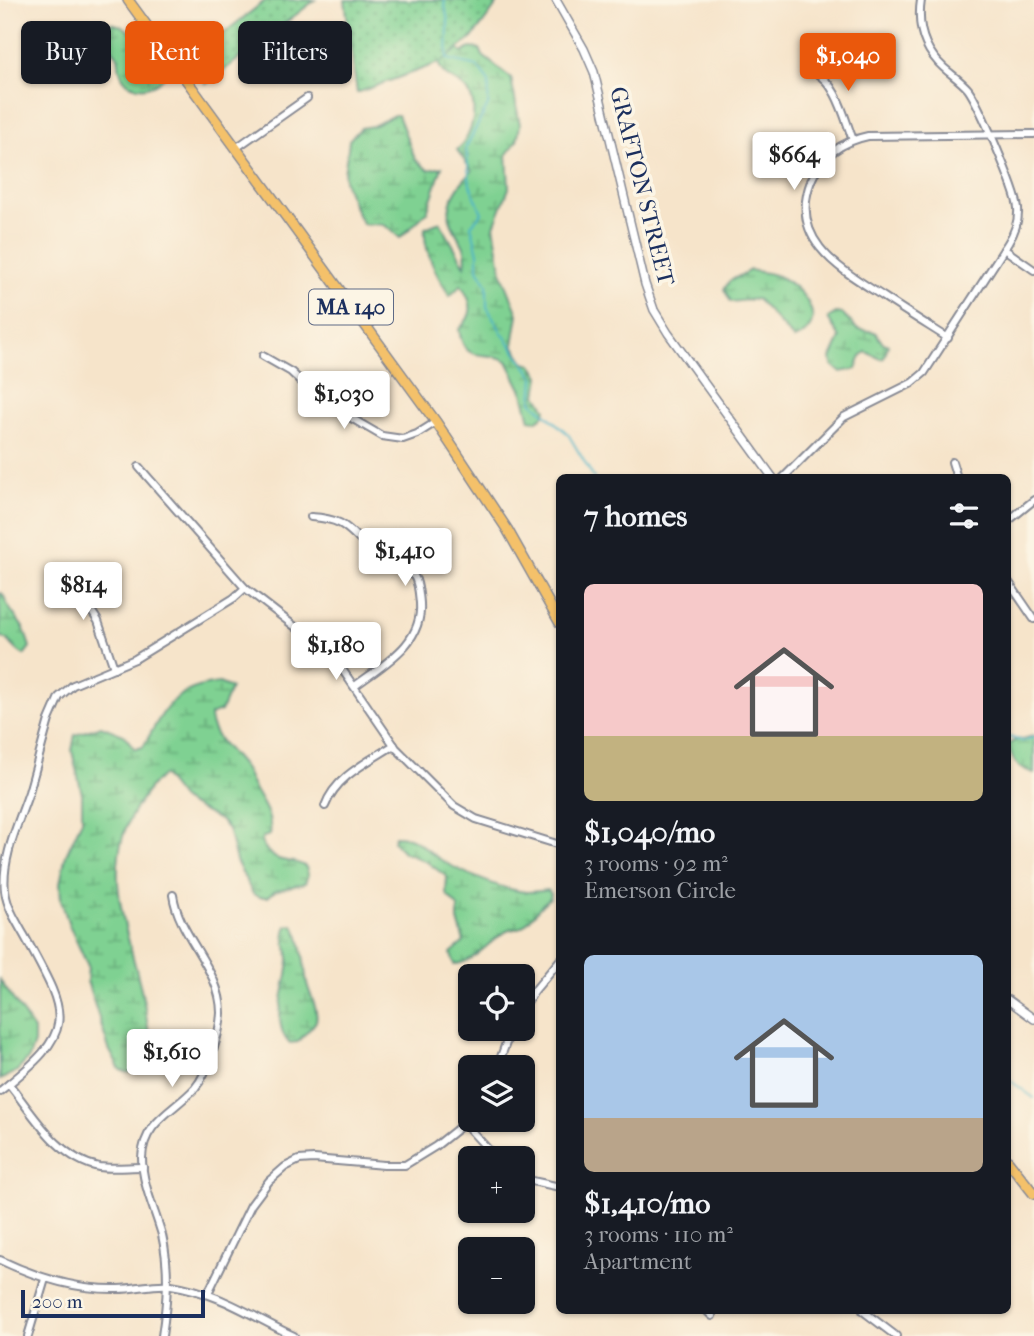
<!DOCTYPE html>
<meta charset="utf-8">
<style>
:root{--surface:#171b24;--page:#242831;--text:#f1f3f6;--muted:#9ea1a6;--accent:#ea580c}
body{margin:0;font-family:"IM FELL French Canon",serif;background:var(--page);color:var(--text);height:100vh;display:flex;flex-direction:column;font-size:26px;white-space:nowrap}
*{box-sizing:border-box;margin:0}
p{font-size:23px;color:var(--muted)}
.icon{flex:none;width:38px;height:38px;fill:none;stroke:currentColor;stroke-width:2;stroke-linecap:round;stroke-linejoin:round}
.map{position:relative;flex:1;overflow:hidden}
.drawer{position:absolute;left:556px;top:474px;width:455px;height:840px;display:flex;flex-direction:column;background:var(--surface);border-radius:10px;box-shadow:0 2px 5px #0004}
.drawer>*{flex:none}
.hud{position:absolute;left:21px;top:21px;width:430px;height:63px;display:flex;gap:14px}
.buttons{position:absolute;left:458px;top:964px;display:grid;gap:14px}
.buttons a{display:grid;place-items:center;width:77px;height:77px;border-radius:10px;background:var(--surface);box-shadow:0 2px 5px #0004;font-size:35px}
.scale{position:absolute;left:21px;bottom:18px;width:184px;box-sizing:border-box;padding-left:7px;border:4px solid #1b2f5e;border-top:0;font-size:19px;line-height:24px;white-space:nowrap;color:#1b2f5e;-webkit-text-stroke:5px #fcf5e5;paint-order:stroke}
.price{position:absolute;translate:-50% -60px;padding:0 16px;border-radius:7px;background:#fff;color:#222;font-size:23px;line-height:46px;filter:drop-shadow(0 2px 4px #0008)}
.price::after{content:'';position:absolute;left:50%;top:42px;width:21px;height:16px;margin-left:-10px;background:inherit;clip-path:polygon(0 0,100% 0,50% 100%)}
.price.active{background:var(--accent);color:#fff}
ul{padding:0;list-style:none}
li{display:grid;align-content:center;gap:14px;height:371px;padding:0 28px}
li span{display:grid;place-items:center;height:217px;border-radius:10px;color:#555}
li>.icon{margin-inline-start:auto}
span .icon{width:126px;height:126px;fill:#fffc;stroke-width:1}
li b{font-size:30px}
h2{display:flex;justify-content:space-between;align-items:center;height:84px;padding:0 28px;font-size:30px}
.pill{padding:0 24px;border-radius:10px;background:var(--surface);box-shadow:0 2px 5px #0004;font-size:24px;line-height:63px}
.pill.active{background:var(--accent);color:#fff}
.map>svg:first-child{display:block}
.wetland{fill:url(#wetland-marsh);stroke:#4d8078;stroke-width:2}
.park{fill:url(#park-dots);stroke:#4d8078;stroke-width:2}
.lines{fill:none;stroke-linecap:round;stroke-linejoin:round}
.stream{stroke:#4ab4c8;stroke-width:2}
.minor-casing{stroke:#888a94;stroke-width:10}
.tertiary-casing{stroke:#888a94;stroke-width:10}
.primary-casing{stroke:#888a94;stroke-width:12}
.minor{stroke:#fff;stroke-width:6}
.tertiary{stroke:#fff;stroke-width:7}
.primary{stroke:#f4c16b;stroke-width:9}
.labels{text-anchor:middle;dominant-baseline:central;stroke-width:7;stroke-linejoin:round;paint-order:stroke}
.shield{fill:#fcf5e5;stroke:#5e6a86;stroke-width:2}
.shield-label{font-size:21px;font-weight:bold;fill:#1b2f5e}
.street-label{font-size:23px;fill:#1b2f5e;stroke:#fcf5e5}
</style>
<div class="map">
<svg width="1034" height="1336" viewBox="0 0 1034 1336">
<defs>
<pattern id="wetland-marsh" width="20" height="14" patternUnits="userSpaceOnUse" patternTransform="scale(1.75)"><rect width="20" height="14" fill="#7fd192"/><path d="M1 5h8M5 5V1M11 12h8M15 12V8" fill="none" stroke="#67aa7a"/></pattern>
<pattern id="park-dots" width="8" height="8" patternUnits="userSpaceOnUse" patternTransform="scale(1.75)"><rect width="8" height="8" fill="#7fd192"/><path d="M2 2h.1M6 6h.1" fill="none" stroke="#67aa7a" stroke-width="1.8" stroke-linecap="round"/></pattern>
</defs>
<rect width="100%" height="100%" fill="#fcf5e5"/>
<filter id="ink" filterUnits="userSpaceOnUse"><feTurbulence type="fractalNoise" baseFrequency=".0143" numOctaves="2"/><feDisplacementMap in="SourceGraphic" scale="14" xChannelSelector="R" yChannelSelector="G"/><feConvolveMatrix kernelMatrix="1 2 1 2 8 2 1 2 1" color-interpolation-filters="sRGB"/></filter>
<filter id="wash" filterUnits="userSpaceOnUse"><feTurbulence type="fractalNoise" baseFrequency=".00686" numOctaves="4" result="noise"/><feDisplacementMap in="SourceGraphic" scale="28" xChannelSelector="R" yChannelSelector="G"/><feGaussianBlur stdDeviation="1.57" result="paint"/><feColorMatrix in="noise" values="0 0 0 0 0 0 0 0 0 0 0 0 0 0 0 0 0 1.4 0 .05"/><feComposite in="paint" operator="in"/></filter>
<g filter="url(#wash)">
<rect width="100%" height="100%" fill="#f6e4ca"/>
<g class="wetland">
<path d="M107 23C128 23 140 40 144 58L159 66 165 76C153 91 127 93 120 71 118 66 120 60 117 55 114 50 108 47 105 43L106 33 101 24Z"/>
<path d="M456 47 462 53 470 48 480 49 483 56 511 78 520 125 517 141 507 154 509 188 494 226 502 274 518 314 513 345 525 363 532 365 540 376 537 395 546 409 543 416 536 421 530 420 523 393 507 361C485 348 464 367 459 329 475 314 473 303 461 285L450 296C438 278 423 250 425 228L440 222 465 266C468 245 460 243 452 225 443 205 458 185 472 171L457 150C472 137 481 104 465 88 455 78 442 79 438 61Z"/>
<path d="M394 115H398L415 159 428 170 442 167 427 212 400 238C380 221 388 225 363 224 359 218 344 184 344 179 344 166 348 153 349 140L361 128 373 126Z"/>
<path d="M750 270C761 273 772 272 782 278 806 291 830 325 794 339L757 299 731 302 724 289 730 281Z"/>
<polygon points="836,313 843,314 857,329 875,332 882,342 888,345 884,358 881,359 866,352 861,356 856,369 840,372 832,365 831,358 840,338 828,318"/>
<path d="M0 593 3 594 8 606 24 629 30 647 24 655C14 650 10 639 0 636Z"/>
<path d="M219 683 231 688 221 711 210 715C210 737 234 753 245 770 248 774 249 780 252 785 261 802 273 815 270 835L263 837 261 842C277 870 290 855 306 867L308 875 305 883 275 891 268 897H259L253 894 236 861 228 829 220 820 183 801 163 775C153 781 146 793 139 803 91 873 138 947 147 1021 148 1030 153 1044 152 1053 150 1063 136 1070 128 1073L120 1070 109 1049 87 981 88 966 69 925 61 900 60 883 66 855 82 820V794L72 751 75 735 101 726 124 735 135 749 143 747C164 710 172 688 219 683Z"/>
<path d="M1034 735V773C1018 768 1011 762 1009 744 1016 738 1026 740 1034 735Z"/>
<path d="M395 836C416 836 422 847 438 858 458 871 502 890 526 892 533 892 541 891 548 890L551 894 550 898C537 907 535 916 524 925 519 930 516 928 509 930 492 937 473 965 454 964L451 953 464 942 458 920V907L446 894 447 877 427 862 403 852 393 841Z"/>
<path d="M293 925C303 938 304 967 307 983 309 994 319 1010 316 1021 313 1027 303 1035 298 1042L289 1043C269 1021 289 983 289 958 288 947 281 937 287 926Z"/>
<polygon points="0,980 34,1030 34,1043 29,1058 17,1071 0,1080"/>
</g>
<g class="park">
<polygon points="266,0 315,0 206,84 192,58"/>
<polygon points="345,0 500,0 472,38 441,62 357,93"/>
</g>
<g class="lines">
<g class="stream">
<polyline points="444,0 448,22 447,59 477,66 489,82 488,105 466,147 470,185 482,213 471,225 478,253 478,269 487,284 487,307 502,333 534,377 532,402 568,434 594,478"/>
<polyline points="1008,737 1023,741 1034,737"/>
<polyline points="1008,1079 1034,1098"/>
</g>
</g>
</g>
<g filter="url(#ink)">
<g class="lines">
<defs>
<g id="minor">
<path d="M814 72C837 83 844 117 853 140"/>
<polyline points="236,148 307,98"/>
<polyline points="1004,249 1034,270"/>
<path d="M948 338C926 324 905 311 884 297 842 270 788 241 811 181 821 156 843 141 868 136L1034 134"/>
<polyline points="263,356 291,372 322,401 382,436 403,439 417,434 436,422"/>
<polyline points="952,462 957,478"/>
<polyline points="139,467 245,588 333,656 396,748 454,806 476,819 560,845"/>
<path d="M783 478 844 417 912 383 924 373 1008 243C1015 232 1019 221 1018 208 1016 190 979 104 968 89 961 81 952 75 944 68 924 50 917 26 921 0"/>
<path d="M311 517C350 519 348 533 376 554 388 563 402 568 414 576 419 584 419 594 420 603 423 644 384 664 355 686"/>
<polyline points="1008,521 1034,500"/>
<polyline points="65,570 98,621 114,668"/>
<polyline points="1008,581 1034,619"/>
<path d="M325 806C336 776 368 762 394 745"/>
<polyline points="523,1008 535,990 560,960"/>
<polyline points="497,1068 511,1029"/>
<path d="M9 1084C33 1114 58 1159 99 1167 113 1169 128 1167 143 1167"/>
<path d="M0 1091C79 1029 69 1017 24 935 16 921 7 907 5 891 1 859 19 822 29 792 36 768 42 744 49 720L59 697 73 685 135 659 234 598 245 588"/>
<polyline points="465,1124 496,1158"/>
<polyline points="523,1179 560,1187"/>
<path d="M0 1260C38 1278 76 1290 118 1289 136 1289 153 1283 171 1285 218 1292 253 1317 294 1336"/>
<polyline points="208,1293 251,1205 269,1181 285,1167 299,1160 314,1159 384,1165 405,1165 436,1146 471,1118"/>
<polyline points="707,1311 712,1316"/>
<polyline points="863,1311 896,1336"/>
<polyline points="28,1336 45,1279"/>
<path d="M162 1336C167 1302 170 1269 162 1235 155 1210 142 1184 142 1158 143 1122 174 1111 195 1088 208 1073 220 1033 221 1013 221 969 179 937 173 895"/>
</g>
<g id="tertiary">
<polyline points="556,0 584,49 594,72 645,284 654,310 668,333 773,478"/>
<polyline points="1008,1000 1034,1019"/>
</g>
<g id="primary">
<polyline points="128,0 436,422 507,529 560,623"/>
<polyline points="1008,1161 1034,1194"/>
</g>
</defs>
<use href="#minor" class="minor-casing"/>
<use href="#tertiary" class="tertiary-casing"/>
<use href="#primary" class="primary-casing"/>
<use href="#minor" class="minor"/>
<use href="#tertiary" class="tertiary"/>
<use href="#primary" class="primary"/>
</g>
</g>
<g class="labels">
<rect class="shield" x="309" y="289.5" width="84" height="35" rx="5"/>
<g class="shield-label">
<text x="351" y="307">MA 140</text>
</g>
<g class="street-label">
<text transform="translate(642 186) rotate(76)">GRAFTON STREET</text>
</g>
</g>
</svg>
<div class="buttons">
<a><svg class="icon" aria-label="locate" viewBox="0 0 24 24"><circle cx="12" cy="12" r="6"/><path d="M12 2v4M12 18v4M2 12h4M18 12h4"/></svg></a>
<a><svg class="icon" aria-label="layers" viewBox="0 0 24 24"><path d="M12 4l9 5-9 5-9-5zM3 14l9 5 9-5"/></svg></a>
<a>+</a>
<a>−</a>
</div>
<div class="scale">200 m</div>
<b class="price active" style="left:848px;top:93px">$1,040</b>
<b class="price" style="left:794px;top:192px">$664</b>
<b class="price" style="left:344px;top:431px">$1,030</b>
<b class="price" style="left:405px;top:588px">$1,410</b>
<b class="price" style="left:83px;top:622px">$814</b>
<b class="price" style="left:336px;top:682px">$1,180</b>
<b class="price" style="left:172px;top:1089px">$1,610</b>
<div class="hud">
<a class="pill">Buy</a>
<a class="pill active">Rent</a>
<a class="pill">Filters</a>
</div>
<section class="drawer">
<h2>7 homes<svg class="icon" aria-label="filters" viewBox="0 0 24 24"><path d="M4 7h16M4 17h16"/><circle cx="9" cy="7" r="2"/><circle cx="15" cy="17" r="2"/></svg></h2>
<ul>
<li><span style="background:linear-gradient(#f6c9c9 70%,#c2b280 0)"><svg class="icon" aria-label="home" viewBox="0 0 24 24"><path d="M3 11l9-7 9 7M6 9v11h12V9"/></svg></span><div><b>$1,040/mo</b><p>3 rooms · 92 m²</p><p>Emerson Circle</p></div></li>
<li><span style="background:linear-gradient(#a9c7e8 75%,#b9a48a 0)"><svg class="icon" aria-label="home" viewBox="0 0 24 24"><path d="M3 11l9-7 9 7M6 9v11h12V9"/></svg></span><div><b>$1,410/mo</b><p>3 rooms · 110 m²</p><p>Apartment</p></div></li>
</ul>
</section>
</div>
